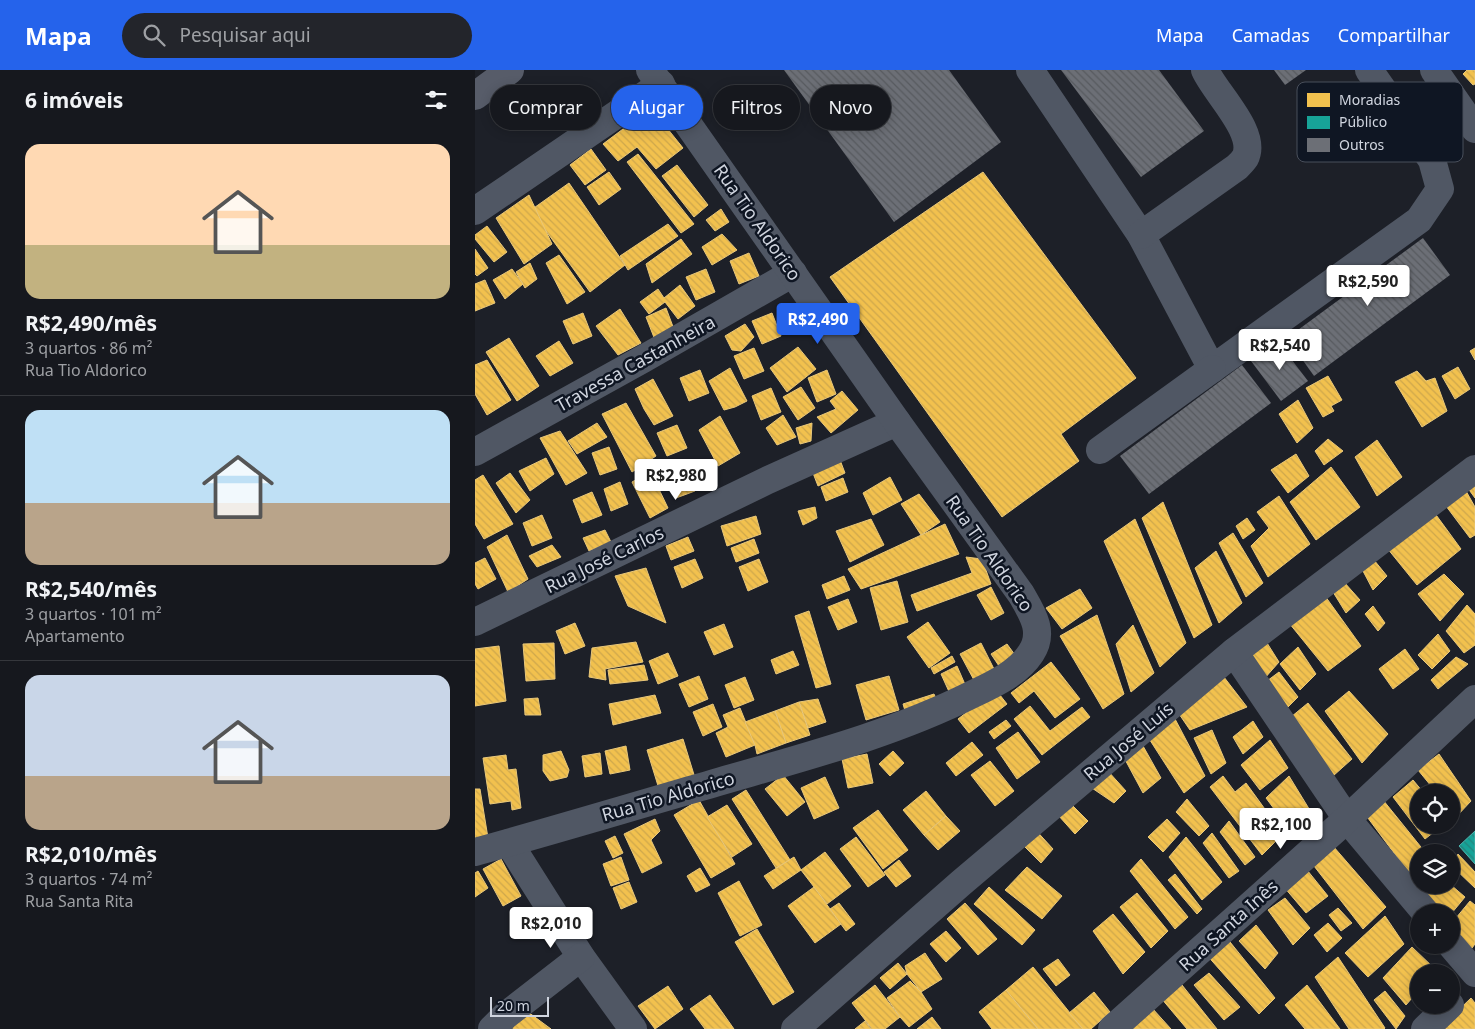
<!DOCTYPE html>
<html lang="pt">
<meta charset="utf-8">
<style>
:root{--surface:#16181e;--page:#23252b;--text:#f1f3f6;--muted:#9ea0a4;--line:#35373c;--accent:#2563eb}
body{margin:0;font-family:"Noto Sans",sans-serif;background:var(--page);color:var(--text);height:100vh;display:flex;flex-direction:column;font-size:19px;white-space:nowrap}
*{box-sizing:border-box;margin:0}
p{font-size:16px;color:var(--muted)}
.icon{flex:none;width:28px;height:28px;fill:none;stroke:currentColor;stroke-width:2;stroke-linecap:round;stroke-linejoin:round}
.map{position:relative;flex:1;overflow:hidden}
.panel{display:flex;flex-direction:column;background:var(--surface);width:475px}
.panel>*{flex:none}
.banner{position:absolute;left:15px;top:15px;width:475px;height:45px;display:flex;gap:10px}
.buttons{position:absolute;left:935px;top:714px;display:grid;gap:10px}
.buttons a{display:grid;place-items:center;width:50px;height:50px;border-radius:50%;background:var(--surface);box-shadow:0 2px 12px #0003,0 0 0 1px var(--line);font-size:25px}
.scale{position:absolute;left:15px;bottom:12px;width:59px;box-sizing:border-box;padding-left:5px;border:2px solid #d0d5df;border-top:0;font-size:14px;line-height:18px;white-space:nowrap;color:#d0d5df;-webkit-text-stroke:4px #0f1623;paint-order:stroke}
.price{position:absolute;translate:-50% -42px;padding:0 11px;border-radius:5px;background:#fff;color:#222;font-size:16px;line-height:32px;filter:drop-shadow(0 1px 2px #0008)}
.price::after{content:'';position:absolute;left:50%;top:30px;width:15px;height:11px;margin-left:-8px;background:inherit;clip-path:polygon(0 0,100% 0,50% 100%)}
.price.selected{background:var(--accent);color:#fff}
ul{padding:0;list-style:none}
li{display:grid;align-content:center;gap:10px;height:265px;padding:0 25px}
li+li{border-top:1px solid var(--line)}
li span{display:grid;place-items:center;height:155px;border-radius:15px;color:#555}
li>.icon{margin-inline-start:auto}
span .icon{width:90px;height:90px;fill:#fffc;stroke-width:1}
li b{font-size:21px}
h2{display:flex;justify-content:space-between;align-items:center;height:60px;padding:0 25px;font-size:21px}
.pill{padding:0 18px;border-radius:22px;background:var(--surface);box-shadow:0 2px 12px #0003,0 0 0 1px var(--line);font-size:18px;line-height:45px}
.pill.selected{background:var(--accent);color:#fff}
header{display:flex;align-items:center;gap:30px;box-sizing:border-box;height:70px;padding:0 25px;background:var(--accent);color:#fff}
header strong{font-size:24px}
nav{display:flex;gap:28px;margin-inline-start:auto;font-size:18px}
.search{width:350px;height:45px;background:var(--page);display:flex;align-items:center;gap:12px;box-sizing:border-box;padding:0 18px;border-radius:28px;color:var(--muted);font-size:19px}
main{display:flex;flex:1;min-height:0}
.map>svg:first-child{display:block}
.homes{fill:url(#homes-back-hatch);stroke:#e8c77a}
.public{fill:url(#public-back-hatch);stroke:#4eb2ad}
.building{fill:url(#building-back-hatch)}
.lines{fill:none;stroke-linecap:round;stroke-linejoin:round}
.minor{stroke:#505764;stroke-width:28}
.highway{stroke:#575c69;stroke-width:28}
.labels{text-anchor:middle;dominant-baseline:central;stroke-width:5;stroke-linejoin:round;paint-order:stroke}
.street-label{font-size:18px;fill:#d0d5df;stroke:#0f1623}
.key{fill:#0f1623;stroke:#494f5b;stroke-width:1}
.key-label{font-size:14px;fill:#d0d5df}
</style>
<header>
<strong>Mapa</strong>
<div class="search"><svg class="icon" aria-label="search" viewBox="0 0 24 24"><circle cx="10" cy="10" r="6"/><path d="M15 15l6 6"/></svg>Pesquisar aqui</div>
<nav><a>Mapa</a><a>Camadas</a><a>Compartilhar</a></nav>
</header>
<main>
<section class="panel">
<h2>6 imóveis<svg class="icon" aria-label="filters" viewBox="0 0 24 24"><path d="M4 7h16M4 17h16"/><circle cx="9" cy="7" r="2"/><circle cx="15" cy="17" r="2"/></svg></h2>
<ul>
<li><span style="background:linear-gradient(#ffd9b3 65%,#c2b280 0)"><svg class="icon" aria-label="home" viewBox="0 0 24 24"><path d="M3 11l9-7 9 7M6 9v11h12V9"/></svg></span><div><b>R$2,490/mês</b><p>3 quartos · 86 m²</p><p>Rua Tio Aldorico</p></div></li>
<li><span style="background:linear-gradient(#bfe0f5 60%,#b9a48a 0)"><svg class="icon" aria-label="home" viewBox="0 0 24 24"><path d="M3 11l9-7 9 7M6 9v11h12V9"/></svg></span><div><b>R$2,540/mês</b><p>3 quartos · 101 m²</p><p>Apartamento</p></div></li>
<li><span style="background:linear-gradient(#c9d6e8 65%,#b9a48a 0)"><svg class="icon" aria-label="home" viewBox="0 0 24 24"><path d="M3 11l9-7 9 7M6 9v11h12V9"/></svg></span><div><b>R$2,010/mês</b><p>3 quartos · 74 m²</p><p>Rua Santa Rita</p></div></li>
</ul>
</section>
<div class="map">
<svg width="1000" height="959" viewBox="0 0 1000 959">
<defs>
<pattern id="homes-back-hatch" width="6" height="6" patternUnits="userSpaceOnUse" patternTransform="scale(1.25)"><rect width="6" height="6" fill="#f2c14e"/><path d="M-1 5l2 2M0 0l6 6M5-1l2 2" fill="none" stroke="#cea74c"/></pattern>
<pattern id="public-back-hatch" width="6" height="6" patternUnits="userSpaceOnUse" patternTransform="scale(1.25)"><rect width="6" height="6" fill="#17a398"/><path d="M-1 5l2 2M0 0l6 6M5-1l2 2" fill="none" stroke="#23857e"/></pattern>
<pattern id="building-back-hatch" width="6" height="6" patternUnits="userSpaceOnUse" patternTransform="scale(1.25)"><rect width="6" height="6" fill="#6c6f76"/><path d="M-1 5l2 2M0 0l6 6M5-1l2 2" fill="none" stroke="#575a5f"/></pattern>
</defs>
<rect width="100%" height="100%" fill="#1d2028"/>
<g class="homes">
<polygon points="992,0 1000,0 1000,14 998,15 988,4"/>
<polygon points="176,38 208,78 181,99 162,77 143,91 128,74"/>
<polygon points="116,79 131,100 110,115 95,95"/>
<polygon points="163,84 219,154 206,163 152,92"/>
<polygon points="202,95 233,135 219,147 187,106"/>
<polygon points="134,102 146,119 124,135 112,117"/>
<polygon points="508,102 661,308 586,364 604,391 527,447 355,207"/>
<polygon points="94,113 150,195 115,222 56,140"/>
<polygon points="54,125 77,174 49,194 21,148"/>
<polygon points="246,139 254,152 240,161 231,150"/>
<polygon points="193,154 203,166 153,200 145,186"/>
<polygon points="12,156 32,182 19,192 0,169 0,165"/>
<polygon points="247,164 262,180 237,195 227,177"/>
<polygon points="206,169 217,184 177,213 171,194"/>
<polygon points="0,179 13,198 2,206 0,204"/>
<polygon points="274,183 284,206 264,214 255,191"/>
<polygon points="84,185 110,222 92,234 71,193"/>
<polygon points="55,193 62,209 50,218 41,202"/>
<polygon points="37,199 48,214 30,229 18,210"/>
<polygon points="231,199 240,222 221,230 211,207"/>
<polygon points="10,210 20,233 0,241 0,214"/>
<polygon points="205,215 220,236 203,249 190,232 174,244 165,232 183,219 189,228"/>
<polygon points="191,238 200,262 180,270 171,247"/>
<polygon points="145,239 166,273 143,285 121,256"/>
<polygon points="108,243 117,266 98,274 88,251"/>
<polygon points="297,243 306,266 287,274 277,251"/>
<polygon points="270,254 279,267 266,281 257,280 250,266"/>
<polygon points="34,268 64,316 42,331 11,282"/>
<polygon points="84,271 98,293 75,306 61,286"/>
<polygon points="323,277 341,299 312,322 295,298"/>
<polygon points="279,278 289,301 269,309 259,286"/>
<polygon points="1000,278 1000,290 995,281"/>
<polygon points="12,290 36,330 12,345 0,324 0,295"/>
<polygon points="983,297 995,319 980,329 967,306"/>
<polygon points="255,298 272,331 260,337 249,340 234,311"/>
<polygon points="225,300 234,323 214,331 205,308"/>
<polygon points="352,300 361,324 342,332 333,308"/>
<polygon points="942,301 951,311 960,308 972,341 947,357 920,312"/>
<polygon points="853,306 867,330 856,336 859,341 848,347 831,318"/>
<polygon points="178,309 198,346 179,355 169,339 160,319"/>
<polygon points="326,317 340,338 323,350 308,327"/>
<polygon points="296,318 306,342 286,350 277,326"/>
<polygon points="367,321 383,340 356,363 342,347 361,339 355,331"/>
<polygon points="823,330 838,358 822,373 804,344"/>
<polygon points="151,333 181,386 157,402 127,344"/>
<polygon points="308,345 321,367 302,375 291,358"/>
<polygon points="245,346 265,383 243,396 224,360"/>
<polygon points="122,353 132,367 102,384 93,371"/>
<polygon points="337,353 336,371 325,374 321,358"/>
<polygon points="202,355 212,378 192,386 182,363"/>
<polygon points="85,361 112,403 91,415 65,368"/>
<polygon points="853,369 868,381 849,395 840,381"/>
<polygon points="902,370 927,407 902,426 880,387"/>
<polygon points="134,377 142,399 125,405 117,383"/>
<polygon points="821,384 834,406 813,423 796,400"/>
<polygon points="71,388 79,404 55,421 44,401"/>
<polygon points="365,390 370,403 343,416 338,403"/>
<polygon points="209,393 220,421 201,428 191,401"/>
<polygon points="185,396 190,407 181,413 193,438 175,448 157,412"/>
<polygon points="856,397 885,437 841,470 815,432"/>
<polygon points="35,403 55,430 41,443 21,413"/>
<polygon points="8,405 38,454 9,469 0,454 0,410"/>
<polygon points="415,407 427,430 398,445 388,423"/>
<polygon points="368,408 373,422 351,431 346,417"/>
<polygon points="145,412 153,434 136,441 129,419"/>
<polygon points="1000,413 1000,428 992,417"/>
<polygon points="991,421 1000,437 1000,465 995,468 971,436"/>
<polygon points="117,422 127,445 107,453 98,430"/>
<polygon points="444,424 465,452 446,465 426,434"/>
<polygon points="804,426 835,474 793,507 776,476 794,458 782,442"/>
<polygon points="688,432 737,555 719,568 667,448"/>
<polygon points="340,437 342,448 328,455 323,441"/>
<polygon points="956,438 986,479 942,515 908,473"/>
<polygon points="67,445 77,468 57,476 48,453"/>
<polygon points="281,446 286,464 252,476 246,456"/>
<polygon points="772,448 780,460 768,469 761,456"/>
<polygon points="396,449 409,475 375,492 361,461"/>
<polygon points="660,449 711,573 685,597 629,471"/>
<polygon points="470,454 484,484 386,519 373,499"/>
<polygon points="130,460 136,472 114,481 108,468"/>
<polygon points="758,463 788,513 771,527 744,473"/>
<polygon points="32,465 53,509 33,522 12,477"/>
<polygon points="213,467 219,481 196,490 191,476"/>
<polygon points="279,469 284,483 261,492 256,478"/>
<polygon points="77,475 86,487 62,497 54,486"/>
<polygon points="741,481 767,533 744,553 720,498"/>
<polygon points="491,487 507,489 516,514 442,541 436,525 497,503"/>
<polygon points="10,488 21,509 3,519 0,514 0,493"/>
<polygon points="220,489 228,508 207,518 199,497"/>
<polygon points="284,489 293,512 273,521 264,497"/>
<polygon points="899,490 912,506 898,520 888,501"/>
<polygon points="171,498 191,553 153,536 140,506"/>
<polygon points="969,504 989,524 965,551 943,524"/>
<polygon points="369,506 375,520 352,529 347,515"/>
<polygon points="422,511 433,552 406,560 395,518"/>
<polygon points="869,512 885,530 871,543 858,522"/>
<polygon points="516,517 529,543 516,550 502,525"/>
<polygon points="605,519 617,538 587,559 571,538"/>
<polygon points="845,519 886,576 853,601 810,548"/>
<polygon points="373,529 382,552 363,560 353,537"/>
<polygon points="992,535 1000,544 1000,575 989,583 971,561"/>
<polygon points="898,536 910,553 903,561 890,544"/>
<polygon points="334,541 356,614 341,618 320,546"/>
<polygon points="622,545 649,624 628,639 585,566"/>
<polygon points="453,552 475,583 454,598 432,567"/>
<polygon points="100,553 110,576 90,584 81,561"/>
<polygon points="249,554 258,577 239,585 229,562"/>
<polygon points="658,555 679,603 656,622 641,574"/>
<polygon points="963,564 975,581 957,599 943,585"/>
<polygon points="787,565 804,592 789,609 770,578"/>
<polygon points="161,572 168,592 130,599 131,610 114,607 117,578"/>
<polygon points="79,573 80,609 51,611 48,574"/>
<polygon points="506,573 520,601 500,612 485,584"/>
<polygon points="532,574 540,585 524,596 516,584"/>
<polygon points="24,576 31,631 0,636 0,579"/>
<polygon points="823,577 841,604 825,620 805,594"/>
<polygon points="930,579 944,599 918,619 904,599"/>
<polygon points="318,581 324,595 301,604 296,590"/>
<polygon points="193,583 203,606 183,614 174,591"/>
<polygon points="477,586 480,592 459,604 456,598"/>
<polygon points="981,587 993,594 963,619 956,610"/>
<polygon points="576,592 605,629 580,648 559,621 544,633 536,623"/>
<polygon points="169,595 173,610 135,614 133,600"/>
<polygon points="482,596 492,619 476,626 466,604"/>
<polygon points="742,598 772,637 715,660 700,638"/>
<polygon points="804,602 823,627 811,639 792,611"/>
<polygon points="224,606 233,629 214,637 204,614"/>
<polygon points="414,606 424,640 391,650 381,615"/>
<polygon points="270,607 279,630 259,638 250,615"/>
<polygon points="521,620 532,634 494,663 483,649"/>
<polygon points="874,621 913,664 887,693 850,641"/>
<polygon points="459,624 463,633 431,644 428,634"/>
<polygon points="180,625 186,643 138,655 134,634"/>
<polygon points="63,628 66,645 50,645 49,629"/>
<polygon points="343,629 351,652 333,658 324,632"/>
<polygon points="324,632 335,665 311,673 300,641"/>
<polygon points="833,633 877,689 858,706 816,647"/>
<polygon points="238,634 247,657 228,666 218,642"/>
<polygon points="555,636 575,661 607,637 615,647 567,685 539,649"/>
<polygon points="265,638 280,675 251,687 241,663 253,657 248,645"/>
<polygon points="300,641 311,673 282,684 280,675 270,652"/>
<polygon points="699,647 730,706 709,723 671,664"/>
<polygon points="531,650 536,656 519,669 514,662"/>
<polygon points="778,651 788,667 768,684 758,667"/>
<polygon points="737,660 751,693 736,704 719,668"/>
<polygon points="543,662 565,692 542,709 521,678"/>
<polygon points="663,667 686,708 668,723 646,682"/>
<polygon points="208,669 220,708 184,719 172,680"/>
<polygon points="795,670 813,698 785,720 766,695"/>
<polygon points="497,672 508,685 481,706 471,693"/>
<polygon points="151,676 155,700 135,704 130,681"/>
<polygon points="86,681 94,700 92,707 75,711 68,701 68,685"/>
<polygon points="418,681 429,693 415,706 404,694"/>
<polygon points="125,683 127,704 110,707 107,686"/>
<polygon points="392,684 398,713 373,718 367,689"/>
<polygon points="964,684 996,731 981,747 976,742 976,722 961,722 943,700"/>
<polygon points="31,685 33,700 41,699 46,738 37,740 36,731 15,734 8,688"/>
<polygon points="515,691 539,721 520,736 496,705"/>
<polygon points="632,700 651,721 639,733 614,716"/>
<polygon points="308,705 330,732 312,746 290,719"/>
<polygon points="748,706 760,722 771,713 808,764 787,785 735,717"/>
<polygon points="814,706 836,742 814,759 791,728"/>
<polygon points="350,707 364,738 339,749 326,718"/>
<polygon points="938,710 948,722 944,722 944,755 968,755 950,769 918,727"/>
<polygon points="0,719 5,719 13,768 0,770"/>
<polygon points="271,720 315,790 301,798 257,729"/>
<polygon points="451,721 471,746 449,765 428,740"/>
<polygon points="904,725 950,782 944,782 944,796 933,802 887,740"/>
<polygon points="712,729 734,756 724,766 701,742"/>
<polygon points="224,730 260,794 236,808 199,745"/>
<polygon points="594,732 613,751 600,764 583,745"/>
<polygon points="252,735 277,774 257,787 232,747"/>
<polygon points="403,740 433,780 408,799 378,758"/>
<polygon points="471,746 485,761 463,780 449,765"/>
<polygon points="180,749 185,761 176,770 187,793 167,803 149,764"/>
<polygon points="692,749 705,763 688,782 673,767"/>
<polygon points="754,751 780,787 770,795 745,762"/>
<polygon points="557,756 578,779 566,793 544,771"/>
<polygon points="737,763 764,801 754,808 728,773"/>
<polygon points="140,766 148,783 138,788 130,771"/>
<polygon points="381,767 410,805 393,817 365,779"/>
<polygon points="711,767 747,812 727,830 694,787"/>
<polygon points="858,776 911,837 888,859 839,796"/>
<polygon points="350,782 376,816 352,834 326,800"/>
<polygon points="983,784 1000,802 1000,818 976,795"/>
<polygon points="146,787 154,810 136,816 128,794"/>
<polygon points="319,787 326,800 298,819 289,806"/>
<polygon points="26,789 46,826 28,836 8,799"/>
<polygon points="666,789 713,847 700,859 655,801"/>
<polygon points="424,790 436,806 421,817 409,802"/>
<polygon points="828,795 853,826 831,843 809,817"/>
<polygon points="552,797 587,826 567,849 530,820"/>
<polygon points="225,798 235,815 221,822 212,806"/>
<polygon points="3,801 13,818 0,827 0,803"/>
<polygon points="700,804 727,839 722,844 693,810"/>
<polygon points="264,811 287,855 265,866 243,823"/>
<polygon points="154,812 162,832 146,839 138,818"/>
<polygon points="954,815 976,815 990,827 976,844 976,842 962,842 945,825"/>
<polygon points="339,817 366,854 340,873 313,836"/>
<polygon points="514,817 560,860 547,875 499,834"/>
<polygon points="662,823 693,861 676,878 645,837"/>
<polygon points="810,828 835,858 818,875 793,840"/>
<polygon points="995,831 1000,835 1000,874 994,882 976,863 976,854"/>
<polygon points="364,833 380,854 371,861 355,839"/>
<polygon points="490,833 522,869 503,885 472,849"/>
<polygon points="863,838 877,853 866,861 854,845"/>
<polygon points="638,844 670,882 648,904 618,861"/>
<polygon points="910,846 929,874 893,907 870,883"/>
<polygon points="853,853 867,868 852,882 839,865"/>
<polygon points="781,855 803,883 790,899 764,871"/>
<polygon points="282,859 319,922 298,935 260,872"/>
<polygon points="471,861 486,878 471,892 455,874"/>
<polygon points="751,867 800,928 784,944 730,883"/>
<polygon points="937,877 961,900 960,902 944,902 944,920 931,935 908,908"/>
<polygon points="450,883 467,909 446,922 432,904 430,896"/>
<polygon points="863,887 910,958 909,959 874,959 840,907"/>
<polygon points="583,889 595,905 581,916 568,899"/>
<polygon points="423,893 432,904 415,919 405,908"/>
<polygon points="558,897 608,959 563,959 531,920"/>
<polygon points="734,903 765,937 749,950 719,915"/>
<polygon points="703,910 742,959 712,959 686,928"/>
<polygon points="435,911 446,922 457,939 434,957 425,947 412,928"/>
<polygon points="400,915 425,947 410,959 397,959 377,933"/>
<polygon points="832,915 865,959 830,959 810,935"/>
<polygon points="193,916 208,939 180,959 163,936"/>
<polygon points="531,920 563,959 517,959 504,942"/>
<polygon points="910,921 930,946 921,959 899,930"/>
<polygon points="619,922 635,942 616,959 608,959 594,943"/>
<polygon points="235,925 259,959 230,959 215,939"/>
<polygon points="996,928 1000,933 1000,959 964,959"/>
<polygon points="677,938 696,959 657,959"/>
<polygon points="49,939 76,959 39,959 36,957"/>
<polygon points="457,947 466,959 442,959"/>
<polygon points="390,951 396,959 380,959"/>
</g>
<polygon class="public" points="1000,761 1000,794 984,776"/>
<g class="building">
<polygon points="309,0 474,0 526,72 419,152"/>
<polygon points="586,0 684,0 729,61 666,107"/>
<polygon points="799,0 831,0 810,15"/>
<polygon points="948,168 975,205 839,306 812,268"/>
<polygon points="803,272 833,311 806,331 776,291"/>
<polygon points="767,295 796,333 674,424 645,386"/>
</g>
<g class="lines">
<g class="minor">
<polyline points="555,0 666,165 737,299 944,150 965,119 957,90 894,0"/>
<polyline points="959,0 1000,59"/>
<polyline points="0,141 186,14"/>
<path d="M666 165 762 97C765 94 768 91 770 88 783 63 740 23 730 0"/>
<polyline points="625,380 737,299"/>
<polyline points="0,382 168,289 318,203"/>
<polyline points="0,552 293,410 422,352"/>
<polyline points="759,582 872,749 950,842"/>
<polyline points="34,773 106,887 158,959"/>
<path d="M0 782C73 762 146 740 219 719 313 691 410 668 498 624 519 614 543 603 556 583 570 562 557 543 546 524L422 352 175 0"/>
<polyline points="976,875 1000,903"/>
<polyline points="17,959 30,946 106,887"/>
<polyline points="320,959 486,813 759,582 1000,399"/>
<polyline points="637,959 872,749 1000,629"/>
<polyline points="950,959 975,935"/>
</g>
<polyline class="highway" points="0,26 35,0"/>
</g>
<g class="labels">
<g class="street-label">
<text transform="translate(283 152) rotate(55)">Rua Tio Aldorico</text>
<text transform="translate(160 293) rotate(-29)">Travessa Castanheira</text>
<text transform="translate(515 483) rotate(55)">Rua Tio Aldorico</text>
<text transform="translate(129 489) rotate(-26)">Rua José Carlos</text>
<text transform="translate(653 671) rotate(-40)">Rua José Luís</text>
<text transform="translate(193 726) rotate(-16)">Rua Tio Aldorico</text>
<text transform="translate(753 855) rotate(-42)">Rua Santa Inês</text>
</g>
</g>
<rect x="822" y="12" width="166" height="80" rx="8" class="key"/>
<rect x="832" y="23" width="23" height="14" fill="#f2c14e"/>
<rect x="832" y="46" width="23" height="13" fill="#17a398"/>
<rect x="832" y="68" width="23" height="14" fill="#6c6f76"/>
<g class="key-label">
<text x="864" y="35">Moradias</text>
<text x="864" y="57">Público</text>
<text x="864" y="80">Outros</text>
</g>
</svg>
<div class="buttons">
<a><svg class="icon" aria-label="locate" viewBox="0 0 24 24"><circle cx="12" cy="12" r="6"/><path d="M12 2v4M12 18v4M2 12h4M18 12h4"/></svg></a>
<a><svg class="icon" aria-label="layers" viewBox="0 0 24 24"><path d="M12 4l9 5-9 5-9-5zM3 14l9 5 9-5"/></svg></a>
<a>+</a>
<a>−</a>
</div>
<div class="scale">20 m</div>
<b class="price" style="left:893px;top:237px">R$2,590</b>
<b class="price selected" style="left:343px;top:275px">R$2,490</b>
<b class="price" style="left:805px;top:301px">R$2,540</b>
<b class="price" style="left:201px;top:431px">R$2,980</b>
<b class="price" style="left:806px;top:780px">R$2,100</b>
<b class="price" style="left:76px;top:879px">R$2,010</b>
<div class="banner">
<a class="pill">Comprar</a>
<a class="pill selected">Alugar</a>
<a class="pill">Filtros</a>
<a class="pill">Novo</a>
</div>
</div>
</main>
